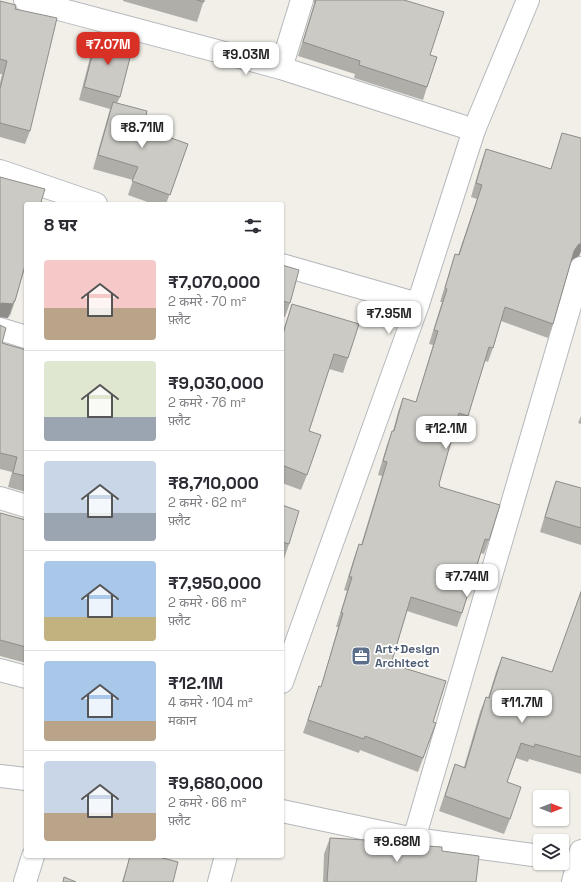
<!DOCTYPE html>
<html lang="hi">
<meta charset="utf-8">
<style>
:root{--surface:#fff;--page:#f7f7f7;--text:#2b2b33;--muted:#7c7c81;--line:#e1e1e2;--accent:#d93025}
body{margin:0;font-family:"Space Grotesk","Noto Sans Devanagari",sans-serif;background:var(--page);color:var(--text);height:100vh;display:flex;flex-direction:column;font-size:15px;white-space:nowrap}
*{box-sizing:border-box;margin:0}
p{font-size:13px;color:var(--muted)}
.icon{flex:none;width:22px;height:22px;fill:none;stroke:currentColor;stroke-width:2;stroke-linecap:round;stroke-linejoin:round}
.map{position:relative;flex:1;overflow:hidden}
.side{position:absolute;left:24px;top:202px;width:260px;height:656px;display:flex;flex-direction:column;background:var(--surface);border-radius:4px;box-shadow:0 1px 3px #0004}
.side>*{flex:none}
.needle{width:26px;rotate:90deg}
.fabs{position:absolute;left:533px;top:790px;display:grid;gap:8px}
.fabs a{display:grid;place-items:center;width:36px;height:36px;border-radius:4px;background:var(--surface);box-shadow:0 1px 3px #0004;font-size:20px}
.price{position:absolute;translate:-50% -34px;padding:0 9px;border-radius:8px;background:#fff;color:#222;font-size:13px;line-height:26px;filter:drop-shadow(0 1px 2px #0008)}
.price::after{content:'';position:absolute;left:50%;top:24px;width:12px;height:9px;margin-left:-6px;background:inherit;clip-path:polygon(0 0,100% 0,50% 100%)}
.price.current{background:var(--accent);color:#fff}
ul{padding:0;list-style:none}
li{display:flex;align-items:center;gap:12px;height:100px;padding:0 20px}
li+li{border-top:1px solid var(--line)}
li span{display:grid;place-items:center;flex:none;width:112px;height:80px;border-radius:4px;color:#555}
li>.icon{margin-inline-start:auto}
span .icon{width:48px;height:48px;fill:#fffc;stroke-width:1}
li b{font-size:17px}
h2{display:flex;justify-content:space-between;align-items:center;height:48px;padding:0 20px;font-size:17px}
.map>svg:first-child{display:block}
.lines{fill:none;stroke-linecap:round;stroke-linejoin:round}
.street-casing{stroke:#b5b8bc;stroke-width:24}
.street{stroke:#fff;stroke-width:22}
.wall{fill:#afaea9}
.shaded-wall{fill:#8f8d8a}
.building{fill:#cccac5;stroke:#8f8d8a}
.labels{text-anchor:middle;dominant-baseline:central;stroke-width:3.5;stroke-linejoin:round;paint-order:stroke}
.service-label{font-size:12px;font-weight:bold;fill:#4e5e75;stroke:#fff;text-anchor:start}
</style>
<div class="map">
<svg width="581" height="882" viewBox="0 0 581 882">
<rect width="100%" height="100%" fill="#f1efe8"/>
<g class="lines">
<defs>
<g id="street">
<polyline points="25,0 281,68 474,130"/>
<polyline points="281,68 302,0"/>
<polyline points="0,171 96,204"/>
<polyline points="282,265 418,304"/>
<polyline points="0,329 26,337"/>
<polyline points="0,498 26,506"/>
<polyline points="0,670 26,677"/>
<polyline points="282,682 418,304 474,130 528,0"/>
<polyline points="0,776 26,779"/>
<polyline points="282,811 414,839 581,268"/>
<polyline points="414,839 540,856"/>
<polyline points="25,882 33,856"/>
<polyline points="219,882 226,856"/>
<polyline points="573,882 581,851"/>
</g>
</defs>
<use href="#street" class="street-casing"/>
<use href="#street" class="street"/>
</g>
<g class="wall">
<polygon points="123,0 204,0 197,22 123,1"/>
<polygon points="314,0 404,0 430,55 427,87 423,100 354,78 355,74 298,56 314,4"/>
<polygon points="0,1 15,9 30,131 25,144 0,137 0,83 2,74 0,74"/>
<polygon points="97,36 120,97 117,103 143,128 188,144 166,204 153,204 128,195 133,180 93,169 110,109 79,100 92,50"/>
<polygon points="562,133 581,138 581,251 579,256 573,259 571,262 553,324 548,338 501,321 493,348 488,362 485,361 468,416 463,429 455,427 439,484 440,487 489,540 484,554 481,553 462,613 457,627 407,611 391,664 433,722 436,723 418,772 360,750 359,753 303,733 319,686 321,687 338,627 336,627 347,591 344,590 354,558 359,544 361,545 382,476 378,475 387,445 392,431 393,431 398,412 403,398 416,402 433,345 429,344 442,302 440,302 455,254 458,255 477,199 471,197 481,163 486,149 551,169"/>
<polygon points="0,177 41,202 26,204 26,264 15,301 10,316 9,315 8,318 0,317"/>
<polygon points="282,265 290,303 285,317 282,316"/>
<polygon points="292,304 348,358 343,373 329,369 309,431 307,475 301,490 282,483 282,334"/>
<polygon points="0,325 2,343 26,350 26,492 8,487 12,472 0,469"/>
<polygon points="581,416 581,424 578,423"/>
<polygon points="556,481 581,488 581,545 540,532 551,495"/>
<polygon points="282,505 289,544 284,559 282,558"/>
<polygon points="0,513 26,520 26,663 0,656"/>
<polygon points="581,590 581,774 529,759 528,762 516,758 507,782 510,819 504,834 439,811 455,764 464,767 480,712 486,697 488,698 496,672 502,657 552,672 573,615"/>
<polygon points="330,838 442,851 476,882 323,882 324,854"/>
<polygon points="130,856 155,856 173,882 122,882"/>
</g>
<g class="shaded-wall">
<polygon points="581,243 581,251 579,256 573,259 569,264 574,251 578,245"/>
<polygon points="2,303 13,304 8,318 0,317 0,304"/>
</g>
<g class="building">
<polygon points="197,0 204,0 204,2"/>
<polygon points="316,0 404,0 444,12 430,55 437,57 427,87 359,65 360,61 303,42"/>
<polygon points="0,1 16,5 15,9 57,18 30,131 0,123 0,89 7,61 0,59"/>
<polygon points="97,36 133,46 120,97 84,87"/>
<polygon points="113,102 147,111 143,128 188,144 170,195 132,181 138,167 98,155"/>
<polygon points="562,133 581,138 581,243 578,245 574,251 553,324 505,307 493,348 489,347 468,416 459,413 439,484 440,487 500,505 489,540 485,539 462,613 411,597 391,664 446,681 433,722 436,723 423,758 365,736 364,739 308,720 319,686 321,687 343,613 341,613 352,577 349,577 359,544 362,545 387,462 383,461 392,431 394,431 403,398 416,402 438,331 434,330 447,289 445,288 455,254 459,255 482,185 476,183 486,149 551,169"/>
<polygon points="0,177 45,189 41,202 48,204 26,204 26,262 15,301 14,301 13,304 2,303 0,304"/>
<polygon points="282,265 299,270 290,303 282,301"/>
<polygon points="292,304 359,324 348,358 334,354 309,431 321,435 307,475 282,465 282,337"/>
<polygon points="0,325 6,328 2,343 26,350 26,476 13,473 17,457 0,453"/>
<polygon points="556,481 581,488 581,528 545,517"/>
<polygon points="282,505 299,511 289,544 282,542"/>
<polygon points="0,513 26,520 26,647 0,640"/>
<polygon points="581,592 581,757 535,744 534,747 521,743 507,782 521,787 510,819 445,796 455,764 465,768 486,697 489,698 502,657 552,672"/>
<polygon points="330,838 365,840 365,842 442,847 442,851 479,856 476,882 327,882"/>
<polygon points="130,856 155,856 178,862 173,882 123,882"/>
<polygon points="64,877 76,882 63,882"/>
</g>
<defs>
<symbol id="office-square" viewBox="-11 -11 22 22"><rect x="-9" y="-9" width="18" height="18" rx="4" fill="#5c6f8a" stroke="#fff"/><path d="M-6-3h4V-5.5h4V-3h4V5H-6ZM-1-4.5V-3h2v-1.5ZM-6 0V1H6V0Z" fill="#fff"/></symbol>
</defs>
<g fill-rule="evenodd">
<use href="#office-square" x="350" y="645" width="22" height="22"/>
</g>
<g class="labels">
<g class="service-label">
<text x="375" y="649">Art+Design<tspan x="375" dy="14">Architect</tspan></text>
</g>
</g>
</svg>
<div class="fabs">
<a><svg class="needle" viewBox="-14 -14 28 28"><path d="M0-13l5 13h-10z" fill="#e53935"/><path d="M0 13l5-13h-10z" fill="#7c7c81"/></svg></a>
<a><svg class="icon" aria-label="layers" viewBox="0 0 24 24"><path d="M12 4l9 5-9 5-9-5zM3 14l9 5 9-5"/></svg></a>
</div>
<b class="price current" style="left:108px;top:66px">₹7.07M</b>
<b class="price" style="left:246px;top:76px">₹9.03M</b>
<b class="price" style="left:142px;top:149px">₹8.71M</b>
<b class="price" style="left:389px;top:335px">₹7.95M</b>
<b class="price" style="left:446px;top:450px">₹12.1M</b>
<b class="price" style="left:467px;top:598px">₹7.74M</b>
<b class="price" style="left:522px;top:724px">₹11.7M</b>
<b class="price" style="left:397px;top:863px">₹9.68M</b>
<section class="side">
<h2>8 घर<svg class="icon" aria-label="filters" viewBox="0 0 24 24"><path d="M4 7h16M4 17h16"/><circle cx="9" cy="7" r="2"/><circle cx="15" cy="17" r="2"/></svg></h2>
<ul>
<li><span style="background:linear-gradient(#f6c9c9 60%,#b9a48a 0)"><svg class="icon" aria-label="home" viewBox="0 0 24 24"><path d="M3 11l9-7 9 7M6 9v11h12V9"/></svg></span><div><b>₹7,070,000</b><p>2 कमरे · 70 m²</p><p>फ़्लैट</p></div></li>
<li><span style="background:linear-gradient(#dfe7d0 70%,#9aa5b1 0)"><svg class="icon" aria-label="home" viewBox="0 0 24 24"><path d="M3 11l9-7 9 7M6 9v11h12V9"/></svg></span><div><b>₹9,030,000</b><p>2 कमरे · 76 m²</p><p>फ़्लैट</p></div></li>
<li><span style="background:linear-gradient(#c9d6e8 65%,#9aa5b1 0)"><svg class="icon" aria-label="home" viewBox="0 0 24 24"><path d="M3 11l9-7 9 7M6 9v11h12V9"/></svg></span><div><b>₹8,710,000</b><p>2 कमरे · 62 m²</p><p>फ़्लैट</p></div></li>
<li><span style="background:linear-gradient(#a9c7e8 70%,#c2b280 0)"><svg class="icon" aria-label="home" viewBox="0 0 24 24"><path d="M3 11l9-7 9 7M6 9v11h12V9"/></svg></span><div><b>₹7,950,000</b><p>2 कमरे · 66 m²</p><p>फ़्लैट</p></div></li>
<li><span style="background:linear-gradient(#a9c7e8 75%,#b9a48a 0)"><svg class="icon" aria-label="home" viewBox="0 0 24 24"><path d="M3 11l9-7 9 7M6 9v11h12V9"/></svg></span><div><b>₹12.1M</b><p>4 कमरे · 104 m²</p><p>मकान</p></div></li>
<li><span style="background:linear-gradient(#c9d6e8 65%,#b9a48a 0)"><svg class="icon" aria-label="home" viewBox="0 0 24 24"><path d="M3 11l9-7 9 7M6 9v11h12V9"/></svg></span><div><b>₹9,680,000</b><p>2 कमरे · 66 m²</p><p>फ़्लैट</p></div></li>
</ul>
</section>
</div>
